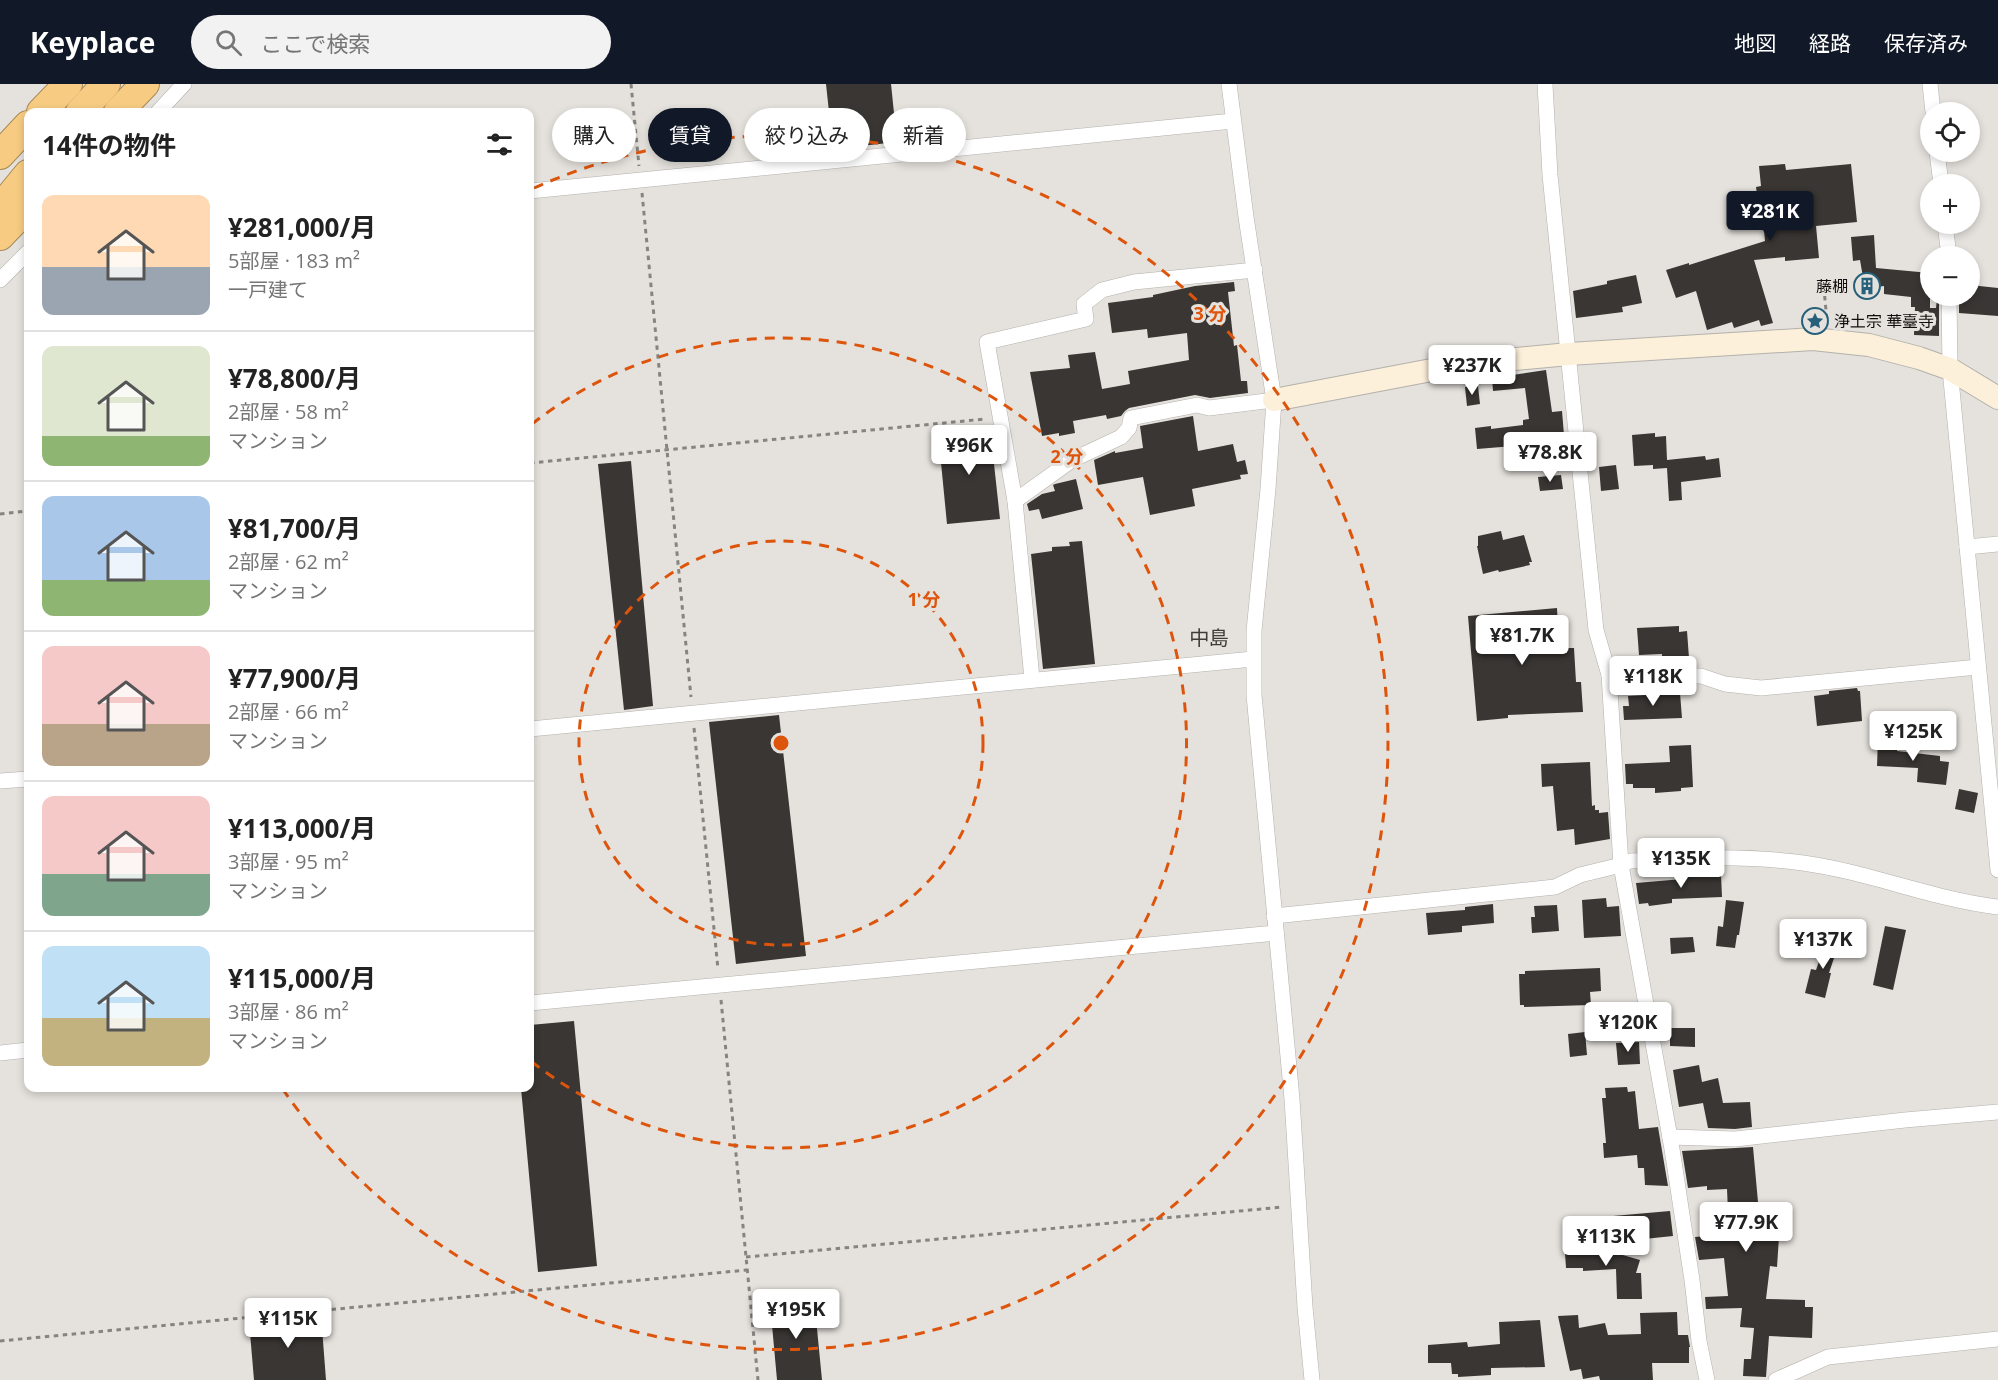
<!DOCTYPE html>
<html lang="ja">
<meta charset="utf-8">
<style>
:root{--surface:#fff;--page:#f2f2f2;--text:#222;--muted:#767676;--line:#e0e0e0;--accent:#111827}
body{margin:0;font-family:"Open Sans","Noto Sans JP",sans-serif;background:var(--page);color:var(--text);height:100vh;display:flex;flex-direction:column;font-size:22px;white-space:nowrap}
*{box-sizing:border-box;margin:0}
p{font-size:20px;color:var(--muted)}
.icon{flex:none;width:33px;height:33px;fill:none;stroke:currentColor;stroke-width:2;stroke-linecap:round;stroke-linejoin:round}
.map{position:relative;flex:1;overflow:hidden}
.details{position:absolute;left:24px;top:24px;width:510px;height:984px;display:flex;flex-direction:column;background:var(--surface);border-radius:12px;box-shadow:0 3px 9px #0003}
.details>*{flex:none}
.banner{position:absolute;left:552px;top:24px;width:570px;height:54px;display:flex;gap:12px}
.fabs{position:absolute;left:1920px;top:18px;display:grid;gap:12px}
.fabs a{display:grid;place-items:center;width:60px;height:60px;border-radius:50%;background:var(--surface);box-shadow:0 3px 9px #0003;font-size:30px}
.price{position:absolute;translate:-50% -51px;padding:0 14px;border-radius:6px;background:#fff;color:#222;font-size:20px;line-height:39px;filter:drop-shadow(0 2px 3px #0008)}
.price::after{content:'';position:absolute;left:50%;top:36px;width:18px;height:14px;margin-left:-9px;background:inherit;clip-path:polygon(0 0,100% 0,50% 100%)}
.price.on{background:var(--accent);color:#fff}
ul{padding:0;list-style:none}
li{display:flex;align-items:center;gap:18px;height:150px;padding:0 18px}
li+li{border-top:2px solid var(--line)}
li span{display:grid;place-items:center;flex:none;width:168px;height:120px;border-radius:12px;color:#555}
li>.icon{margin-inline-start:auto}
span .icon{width:72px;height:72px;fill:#fffc;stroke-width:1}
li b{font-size:26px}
h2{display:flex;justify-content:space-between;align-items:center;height:72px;padding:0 18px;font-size:26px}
.tag{padding:0 21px;border-radius:27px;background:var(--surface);box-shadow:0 3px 9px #0003;font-size:21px;line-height:54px}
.tag.on{background:var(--accent);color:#fff}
header{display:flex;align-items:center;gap:36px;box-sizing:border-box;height:84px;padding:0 30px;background:var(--accent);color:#fff}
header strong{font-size:28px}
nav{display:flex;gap:33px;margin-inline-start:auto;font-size:21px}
.search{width:420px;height:54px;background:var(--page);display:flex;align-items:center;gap:15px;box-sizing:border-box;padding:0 21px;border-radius:33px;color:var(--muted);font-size:22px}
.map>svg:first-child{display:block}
.building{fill:#393633}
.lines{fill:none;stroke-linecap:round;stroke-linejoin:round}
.street-casing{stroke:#b3b1ac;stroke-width:16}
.secondary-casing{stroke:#b3b1ac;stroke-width:24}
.highway-casing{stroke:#a68a59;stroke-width:30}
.path{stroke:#868481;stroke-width:3;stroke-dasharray:4.5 4.5;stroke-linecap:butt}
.street{stroke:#fff;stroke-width:15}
.secondary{stroke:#fdf0da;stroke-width:22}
.highway{stroke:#f7cc82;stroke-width:28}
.ring{fill:none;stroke:#dd550c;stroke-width:3;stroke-dasharray:10 8}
.labels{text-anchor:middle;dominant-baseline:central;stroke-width:6;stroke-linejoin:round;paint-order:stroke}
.poi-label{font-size:16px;fill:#100f0d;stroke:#e5e2dd;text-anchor:end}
.quarter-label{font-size:20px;fill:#3f3c38;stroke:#e5e2dd}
.centre{fill:#dd550c;stroke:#e5e2dd;stroke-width:3}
.ring-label{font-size:18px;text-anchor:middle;font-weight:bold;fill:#dd550c;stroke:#e5e2dd;stroke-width:6;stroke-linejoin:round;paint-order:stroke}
</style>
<header>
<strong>Keyplace</strong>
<div class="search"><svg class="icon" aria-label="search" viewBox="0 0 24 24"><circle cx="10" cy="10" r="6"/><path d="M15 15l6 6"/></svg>ここで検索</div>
<nav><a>地図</a><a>経路</a><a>保存済み</a></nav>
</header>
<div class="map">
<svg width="1998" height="1296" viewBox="0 0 1998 1296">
<rect width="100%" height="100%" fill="#e5e2dd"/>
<g class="building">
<polygon points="826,0 891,0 897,58 833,65"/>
<polygon points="1785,80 1786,86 1851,80 1857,138 1816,142 1819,174 1785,177 1785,173 1754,176 1773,239 1761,242 1759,236 1734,244 1732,238 1707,246 1696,207 1676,214 1666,186 1689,179 1689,181 1765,157 1762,126 1759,126 1756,103 1761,102 1759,82"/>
<polygon points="1874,151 1876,184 1930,189 1930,224 1936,224 1937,215 1939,215 1939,252 1914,251 1915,223 1911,223 1911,213 1884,210 1884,202 1865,205 1860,176 1853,177 1851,153"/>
<polygon points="1636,191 1642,219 1622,223 1623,228 1576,234 1573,207 1607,200 1607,197"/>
<polygon points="1234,198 1235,207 1228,208 1234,262 1237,261 1241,297 1247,297 1248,309 1210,314 1195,311 1129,324 1125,327 1121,332 1107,335 1106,331 1073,337 1075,349 1059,352 1059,349 1042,352 1030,288 1070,284 1068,271 1095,268 1102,305 1130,300 1128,287 1189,276 1187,249 1148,254 1147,245 1112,249 1108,219 1153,213 1153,211 1195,202"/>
<polygon points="1970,201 1998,204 1998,232 1959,229 1959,216 1966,217 1967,212 1970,212"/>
<polygon points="1546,286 1552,328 1562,327 1564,351 1559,352 1560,356 1540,358 1540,360 1477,365 1475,344 1491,342 1491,345 1523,341 1523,336 1529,335 1525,304 1493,307 1492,294"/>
<polygon points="1478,302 1480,320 1467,322 1465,303"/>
<polygon points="1193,332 1198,367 1233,360 1237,378 1245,376 1248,390 1240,391 1241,395 1192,405 1195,422 1150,431 1143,393 1098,401 1094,376 1115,367 1115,369 1143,364 1140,342"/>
<polygon points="990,343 1000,435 947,440 938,348"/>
<polygon points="1655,349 1655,353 1666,352 1667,376 1705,372 1706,376 1719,374 1721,393 1681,398 1682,416 1669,417 1667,384 1653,385 1653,381 1634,382 1632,351"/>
<polygon points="631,377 653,622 624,626 598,380"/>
<polygon points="1616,381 1619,405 1601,407 1599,383"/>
<polygon points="1561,391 1563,405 1540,407 1538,393"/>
<polygon points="1076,395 1083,425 1042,435 1039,425 1029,427 1027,420 1042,410 1055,407 1053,401 1055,400"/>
<polygon points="1501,447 1503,456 1524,451 1532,478 1529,478 1530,481 1499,488 1498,486 1483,490 1477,462 1478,462 1478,452"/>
<polygon points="1082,457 1095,580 1043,585 1031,470 1052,467 1052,463 1070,462 1069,458"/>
<polygon points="1557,524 1559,564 1574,564 1576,598 1581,598 1583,628 1508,631 1508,634 1477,637 1468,532"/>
<polygon points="1679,542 1679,548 1687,547 1689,574 1662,575 1662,570 1639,571 1637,544"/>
<polygon points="1857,604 1858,607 1860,607 1862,637 1817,642 1814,612 1829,610 1829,607"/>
<polygon points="1680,609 1682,634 1624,636 1623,622 1629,622 1628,612"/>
<polygon points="779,631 806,872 736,880 709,638"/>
<polygon points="1878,654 1898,655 1897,667 1940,672 1940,677 1949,678 1946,701 1917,698 1918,684 1877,682"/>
<polygon points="1691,661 1693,703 1681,704 1681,707 1655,709 1655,704 1633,704 1633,700 1626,700 1625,680 1670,678 1669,662"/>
<polygon points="1590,678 1592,722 1595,721 1595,726 1599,726 1599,729 1608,728 1610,755 1575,761 1574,745 1557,747 1553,702 1542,703 1541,680"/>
<polygon points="1959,705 1978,709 1974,729 1955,725"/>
<polygon points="1713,787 1713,791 1721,791 1722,813 1672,815 1672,819 1649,822 1648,819 1639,820 1636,799 1683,795 1683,788"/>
<polygon points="1606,814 1607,823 1619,822 1621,852 1584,854 1582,816"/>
<polygon points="1726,816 1744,818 1739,851 1737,851 1735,864 1716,862 1718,842 1723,843"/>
<polygon points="1493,820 1494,839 1462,842 1462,848 1428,851 1426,829 1465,826 1465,823"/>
<polygon points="1557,821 1559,847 1532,849 1531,833 1535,833 1534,822"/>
<polygon points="1885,842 1906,846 1893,906 1873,901"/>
<polygon points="1828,852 1840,856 1829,889 1831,889 1825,914 1805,909 1811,885 1816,886"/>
<polygon points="1693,853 1695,868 1671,870 1670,854"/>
<polygon points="1600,884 1601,907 1590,908 1591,921 1524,923 1524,921 1520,921 1519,890 1525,890 1525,887"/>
<polygon points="574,937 597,1182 538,1188 521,1004 530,1004 530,941"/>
<polygon points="1670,944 1695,944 1695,963 1670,962"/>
<polygon points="1585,948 1587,971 1570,973 1568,950"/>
<polygon points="1639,958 1640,980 1618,981 1616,959"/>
<polygon points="1699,981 1702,998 1718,994 1723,1019 1750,1018 1752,1043 1735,1045 1708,1044 1703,1019 1679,1023 1673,986"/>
<polygon points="1627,1003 1628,1008 1635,1007 1639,1045 1658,1043 1668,1102 1645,1101 1644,1084 1638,1084 1637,1071 1604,1074 1603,1059 1606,1059 1602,1014 1606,1014 1605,1004"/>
<polygon points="1753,1063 1758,1118 1763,1118 1764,1150 1779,1153 1777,1183 1770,1182 1766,1215 1805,1216 1805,1223 1813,1223 1812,1254 1769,1252 1766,1293 1743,1292 1744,1275 1751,1275 1754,1244 1740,1243 1742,1224 1706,1225 1705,1213 1728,1212 1724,1174 1699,1176 1695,1153 1729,1150 1727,1105 1707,1106 1707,1102 1688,1104 1682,1067"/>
<polygon points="1670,1127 1673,1152 1615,1158 1613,1132"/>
<polygon points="1564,1154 1640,1176 1636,1189 1641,1189 1642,1215 1617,1215 1616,1185 1583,1187 1583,1184 1566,1184"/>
<polygon points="814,1214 822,1296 777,1296 770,1219"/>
<polygon points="1677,1228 1678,1251 1688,1251 1690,1263 1689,1263 1689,1279 1652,1279 1653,1296 1600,1296 1599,1292 1583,1295 1581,1285 1570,1287 1558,1232 1578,1231 1579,1244 1605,1239 1608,1251 1641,1250 1640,1229"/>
<polygon points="321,1231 326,1296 254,1296 249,1237"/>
<polygon points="1540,1236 1545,1283 1491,1284 1491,1291 1458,1293 1458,1290 1452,1290 1451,1279 1428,1279 1428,1261 1467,1258 1468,1263 1500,1260 1499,1238"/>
</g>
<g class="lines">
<defs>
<g id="street">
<polyline points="1229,0 1246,133 1274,316 1268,405 1254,547 1254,611 1292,1015 1305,1223 1312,1296"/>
<polyline points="1545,0 1550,91 1596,546 1609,591 1621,781 1672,1065 1692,1196 1699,1257 1707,1296"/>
<polyline points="1930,0 1933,28"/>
<polyline points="158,28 184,0"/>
<polyline points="1937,68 1941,100"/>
<polyline points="530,107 1233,37"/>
<polyline points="1945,140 1949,172"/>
<polyline points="1255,186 1134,198 1102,206 1084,220 1086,235 987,258 1015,417 1072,376 1121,353 1129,344 1131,334 1197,321 1209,324 1274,316"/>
<polyline points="0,196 28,168"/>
<polyline points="1949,212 1950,285 1998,786"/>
<polyline points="1015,417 1032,595"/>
<polyline points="1967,463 1998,460"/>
<polyline points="1609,591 1701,592 1725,600 1761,604 1978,583"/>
<polyline points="530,645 1253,575"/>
<polyline points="0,697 28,695"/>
<path d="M1274 832 1555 803 1580 791 1621 781 1630 777C1687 774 1745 771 1803 779 1869 788 1932 815 1998 823"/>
<polyline points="530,919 1276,849"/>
<polyline points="0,969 28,966"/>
<polyline points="1670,1053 1735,1055 1905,1036 1998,1028"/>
<polyline points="1776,1296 1828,1273 1998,1255"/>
</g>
<polyline id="secondary" points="1274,316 1463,280 1569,270 1813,255 1869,261 1919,274 1950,285 1998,314"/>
<g id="highway">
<polyline points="41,28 68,0"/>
<polyline points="80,28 106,0"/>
<polyline points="118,28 145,0"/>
<polyline points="0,71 28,41"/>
<polyline points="0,124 28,90"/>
<polyline points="0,152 28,123"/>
</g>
</defs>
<use href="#street" class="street-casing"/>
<use href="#secondary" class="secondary-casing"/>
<use href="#highway" class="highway-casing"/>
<g class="path">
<polyline points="631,0 639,82"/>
<polyline points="642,109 691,613"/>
<polyline points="1823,194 1827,237"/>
<polyline points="1860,195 1861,199"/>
<polyline points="530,379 985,335"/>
<polyline points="0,430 28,427"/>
<polyline points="694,644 718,885"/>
<polyline points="721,916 758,1296"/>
<polyline points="746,1173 1283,1123"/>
<polyline points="0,1257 747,1186"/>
</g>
<use href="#street" class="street"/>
<use href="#secondary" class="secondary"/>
<use href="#highway" class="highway"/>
</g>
<g class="ring">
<circle cx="781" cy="659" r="202"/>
<path d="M532 340A405 405 0 1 1 532 978"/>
<path d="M534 104A607 607 0 1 1 284 1007"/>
</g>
<defs>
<symbol id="building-ring" viewBox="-11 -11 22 22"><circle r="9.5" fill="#e5e2dd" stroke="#27607a" stroke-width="1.5"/><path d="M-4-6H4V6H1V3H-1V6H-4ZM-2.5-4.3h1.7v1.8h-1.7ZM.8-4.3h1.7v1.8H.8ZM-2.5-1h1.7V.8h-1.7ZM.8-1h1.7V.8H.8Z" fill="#27607a"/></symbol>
<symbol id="sight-ring" viewBox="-11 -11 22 22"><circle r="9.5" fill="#e5e2dd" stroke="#27607a" stroke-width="1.5"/><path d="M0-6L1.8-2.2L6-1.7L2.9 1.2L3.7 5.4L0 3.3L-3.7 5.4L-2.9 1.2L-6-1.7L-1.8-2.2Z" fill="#27607a"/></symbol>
</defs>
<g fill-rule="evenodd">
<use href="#building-ring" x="1852" y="187" width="30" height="30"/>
<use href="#sight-ring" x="1800" y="222" width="30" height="30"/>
</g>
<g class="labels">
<g class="poi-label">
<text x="1848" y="202">藤棚</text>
<text x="1834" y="237" text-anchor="start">浄土宗 華臺寺</text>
</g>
<g class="quarter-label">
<text x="1209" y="553">中島</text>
</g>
</g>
<circle cx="781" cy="659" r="9" class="centre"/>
<g class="ring-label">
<text x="1210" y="236">3 分</text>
<text x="1067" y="379">2 分</text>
<text x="924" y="522">1 分</text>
</g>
</svg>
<div class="fabs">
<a><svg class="icon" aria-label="locate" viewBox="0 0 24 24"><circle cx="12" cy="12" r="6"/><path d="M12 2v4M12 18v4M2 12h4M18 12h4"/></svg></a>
<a>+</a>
<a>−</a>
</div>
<b class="price on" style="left:1770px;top:158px">¥281K</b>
<b class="price" style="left:1472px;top:312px">¥237K</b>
<b class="price" style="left:969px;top:392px">¥96K</b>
<b class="price" style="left:1550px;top:399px">¥78.8K</b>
<b class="price" style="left:1522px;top:582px">¥81.7K</b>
<b class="price" style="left:1653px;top:623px">¥118K</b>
<b class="price" style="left:1913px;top:678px">¥125K</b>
<b class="price" style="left:1681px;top:805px">¥135K</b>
<b class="price" style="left:1823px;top:886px">¥137K</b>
<b class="price" style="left:1628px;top:969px">¥120K</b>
<b class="price" style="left:1746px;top:1169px">¥77.9K</b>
<b class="price" style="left:1606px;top:1183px">¥113K</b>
<b class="price" style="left:796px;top:1256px">¥195K</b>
<b class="price" style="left:288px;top:1265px">¥115K</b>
<div class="banner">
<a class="tag">購入</a>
<a class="tag on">賃貸</a>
<a class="tag">絞り込み</a>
<a class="tag">新着</a>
</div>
<section class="details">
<h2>14件の物件<svg class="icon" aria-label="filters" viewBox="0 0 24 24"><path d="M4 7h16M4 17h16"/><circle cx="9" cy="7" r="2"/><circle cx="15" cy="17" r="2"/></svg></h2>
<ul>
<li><span style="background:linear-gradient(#ffd9b3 60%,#9aa5b1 0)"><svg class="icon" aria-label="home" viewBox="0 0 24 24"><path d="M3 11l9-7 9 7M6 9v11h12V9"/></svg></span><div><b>¥281,000/月</b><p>5部屋 · 183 m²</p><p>一戸建て</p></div></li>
<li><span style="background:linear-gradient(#dfe7d0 75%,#8fb573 0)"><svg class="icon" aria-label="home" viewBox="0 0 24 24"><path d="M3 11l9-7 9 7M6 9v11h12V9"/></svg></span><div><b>¥78,800/月</b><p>2部屋 · 58 m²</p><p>マンション</p></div></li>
<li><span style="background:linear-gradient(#a9c7e8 70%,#8fb573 0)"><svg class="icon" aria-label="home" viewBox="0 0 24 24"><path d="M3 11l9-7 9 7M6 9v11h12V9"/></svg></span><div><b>¥81,700/月</b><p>2部屋 · 62 m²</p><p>マンション</p></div></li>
<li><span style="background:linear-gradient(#f6c9c9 65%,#b9a48a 0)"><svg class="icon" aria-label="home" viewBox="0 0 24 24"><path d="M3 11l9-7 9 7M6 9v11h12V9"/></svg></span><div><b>¥77,900/月</b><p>2部屋 · 66 m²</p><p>マンション</p></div></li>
<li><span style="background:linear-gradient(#f6c9c9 65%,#7fa58c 0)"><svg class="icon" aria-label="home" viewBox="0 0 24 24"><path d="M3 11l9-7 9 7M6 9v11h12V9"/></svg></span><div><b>¥113,000/月</b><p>3部屋 · 95 m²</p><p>マンション</p></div></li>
<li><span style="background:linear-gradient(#bfe0f5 60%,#c2b280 0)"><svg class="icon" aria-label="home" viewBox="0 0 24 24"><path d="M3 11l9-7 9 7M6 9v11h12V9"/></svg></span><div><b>¥115,000/月</b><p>3部屋 · 86 m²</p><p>マンション</p></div></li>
</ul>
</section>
</div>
